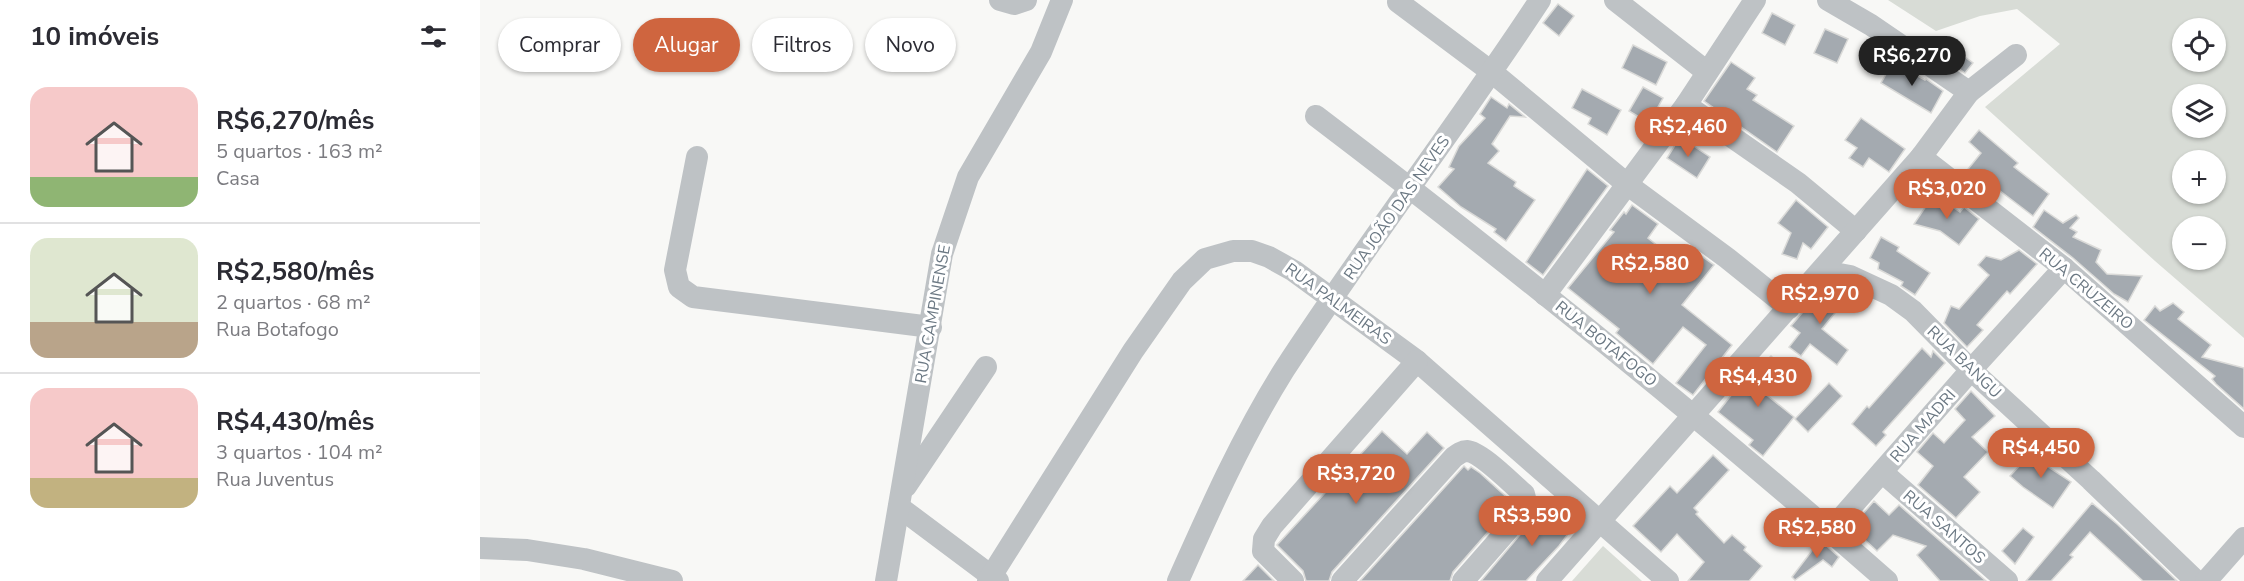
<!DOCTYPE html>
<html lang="pt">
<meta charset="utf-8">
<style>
:root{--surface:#fff;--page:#f2f2f3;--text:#2b2b33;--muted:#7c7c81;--line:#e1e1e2;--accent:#cf653f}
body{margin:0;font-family:"Nunito Sans",sans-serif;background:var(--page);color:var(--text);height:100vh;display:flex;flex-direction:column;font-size:22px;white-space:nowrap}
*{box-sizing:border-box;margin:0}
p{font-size:20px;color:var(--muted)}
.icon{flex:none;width:33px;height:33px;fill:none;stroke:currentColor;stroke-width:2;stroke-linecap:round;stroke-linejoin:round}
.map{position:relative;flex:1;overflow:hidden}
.sheet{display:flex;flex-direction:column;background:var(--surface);width:480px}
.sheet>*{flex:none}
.top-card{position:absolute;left:18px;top:18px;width:570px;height:54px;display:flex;gap:12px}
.buttons{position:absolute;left:1692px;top:18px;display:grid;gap:12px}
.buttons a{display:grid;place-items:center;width:54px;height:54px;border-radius:50%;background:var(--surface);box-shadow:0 2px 4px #0004;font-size:30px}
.price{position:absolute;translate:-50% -51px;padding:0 14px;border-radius:21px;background:var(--accent);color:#fff;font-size:20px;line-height:39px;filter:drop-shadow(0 2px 3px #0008)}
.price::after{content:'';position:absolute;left:50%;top:36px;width:18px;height:14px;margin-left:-9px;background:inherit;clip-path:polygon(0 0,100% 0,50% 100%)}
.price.current{background:#222;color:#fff}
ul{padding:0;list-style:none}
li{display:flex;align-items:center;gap:18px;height:150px;padding:0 30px}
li+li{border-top:2px solid var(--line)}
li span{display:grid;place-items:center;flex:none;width:168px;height:120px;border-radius:18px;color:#555}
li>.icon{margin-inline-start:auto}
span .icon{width:72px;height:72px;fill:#fffc;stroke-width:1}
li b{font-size:26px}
h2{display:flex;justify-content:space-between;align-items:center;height:72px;padding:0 30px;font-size:26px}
.pill{padding:0 21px;border-radius:27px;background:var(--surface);box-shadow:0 2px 4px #0004;font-size:21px;line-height:54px}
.pill.current{background:var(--accent);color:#fff}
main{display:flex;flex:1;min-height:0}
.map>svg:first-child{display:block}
.green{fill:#d8dcd6;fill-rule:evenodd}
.building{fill:#a4aab0;stroke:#dadad8;stroke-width:1.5}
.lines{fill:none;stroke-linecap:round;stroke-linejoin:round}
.minor{stroke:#bec2c5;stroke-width:22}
.labels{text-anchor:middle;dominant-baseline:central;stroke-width:6;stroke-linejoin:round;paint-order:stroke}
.street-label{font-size:16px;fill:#6b7883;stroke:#fff}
</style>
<main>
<section class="sheet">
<h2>10 imóveis<svg class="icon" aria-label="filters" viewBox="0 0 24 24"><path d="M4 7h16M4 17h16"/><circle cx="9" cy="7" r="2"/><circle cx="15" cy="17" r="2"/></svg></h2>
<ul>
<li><span style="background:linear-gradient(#f6c9c9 75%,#8fb573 0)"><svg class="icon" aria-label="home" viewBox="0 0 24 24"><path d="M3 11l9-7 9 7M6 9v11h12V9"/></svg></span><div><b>R$6,270/mês</b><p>5 quartos · 163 m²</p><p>Casa</p></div></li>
<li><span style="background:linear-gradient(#dfe7d0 70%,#b9a48a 0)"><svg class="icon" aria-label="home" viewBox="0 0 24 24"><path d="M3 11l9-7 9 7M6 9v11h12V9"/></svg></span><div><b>R$2,580/mês</b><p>2 quartos · 68 m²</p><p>Rua Botafogo</p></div></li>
<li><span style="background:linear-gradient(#f6c9c9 75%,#c2b280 0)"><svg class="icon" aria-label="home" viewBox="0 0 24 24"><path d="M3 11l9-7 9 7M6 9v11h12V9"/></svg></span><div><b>R$4,430/mês</b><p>3 quartos · 104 m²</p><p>Rua Juventus</p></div></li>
</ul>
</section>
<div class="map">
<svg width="1764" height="581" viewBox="0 0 1764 581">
<rect width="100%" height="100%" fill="#f8f8f6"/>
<g class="green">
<path d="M1408 0H1764V338L1675 261 1505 107 1580 44 1537 9 1500 16 1456 31ZM1702 28H1736V62H1702ZM1702 94H1736V128H1702ZM1702 160H1736V194H1702ZM1702 226H1736V260H1702Z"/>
<polygon points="1123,546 1162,581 1092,581"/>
</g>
<g class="building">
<polygon points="1078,4 1094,16 1079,36 1063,23"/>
<polygon points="1292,13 1315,25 1305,45 1282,33"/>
<polygon points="1345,29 1368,39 1357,63 1334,53"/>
<polygon points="1153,45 1187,62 1176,85 1142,68"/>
<polygon points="1470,46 1493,63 1485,73 1462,57"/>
<polygon points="1251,62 1275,78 1267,89 1277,95 1273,100 1314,126 1297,152 1224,101"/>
<polygon points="1413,62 1445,80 1446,79 1463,91 1451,113 1401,83"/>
<polygon points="1163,87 1183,98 1169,123 1149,111"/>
<polygon points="1102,89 1141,110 1127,135 1108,124 1111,118 1092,108"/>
<polygon points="1011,97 1027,108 1029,104 1045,117 1030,116 1012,144 1019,151 1008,163 1036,182 1034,186 1055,200 1026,241 1014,232 1016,229 981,207 958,187 974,169 969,167 979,146 1005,118 1000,114"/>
<polygon points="1381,118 1425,149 1409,172 1389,158 1383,167 1369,158 1377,148 1365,140"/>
<polygon points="1499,130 1538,163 1534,167 1569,194 1553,216 1516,188 1515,191 1502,180 1498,184 1484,174 1501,153 1489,142"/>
<polygon points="1200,137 1230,157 1217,178 1187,158"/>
<polygon points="1107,169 1128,186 1063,275 1046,262"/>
<polygon points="1454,194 1480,212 1484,207 1499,219 1479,245 1460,231 1434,224"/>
<polygon points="1316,200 1348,227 1331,249 1323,243 1317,259 1302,254 1311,233 1298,223"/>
<polygon points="1152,205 1178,224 1168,238 1194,259 1206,245 1234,265 1202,305 1252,345 1213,395 1196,383 1226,345 1203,327 1173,364 1136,333 1139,329 1088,288 1134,232 1130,230 1144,212 1146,214"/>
<polygon points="1564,210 1583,223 1596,215 1599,218 1590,228 1597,232 1593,237 1621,250 1616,262 1627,274 1662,276 1648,302 1634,294 1593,258 1553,227"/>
<polygon points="1401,237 1419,247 1417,251 1450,273 1435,295 1421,286 1423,282 1398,269 1399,263 1390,258"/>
<polygon points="1539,250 1557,264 1530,294 1527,291 1497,325 1503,330 1487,347 1464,323 1471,306 1479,309 1509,275 1498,265 1506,256 1521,260"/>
<polygon points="1344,287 1353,287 1372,292 1342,329 1368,350 1357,365 1330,344 1321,356 1309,347 1320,333 1311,326"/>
<polygon points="1693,303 1704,312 1698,319 1731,345 1722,357 1764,368 1764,409 1736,384 1732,379 1735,376 1664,320 1675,306 1680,311"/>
<polygon points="1442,348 1451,357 1453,351 1465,363 1403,432 1406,435 1396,446 1372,424 1387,406 1389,408"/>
<polygon points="1291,356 1304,369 1286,389 1290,393 1288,396 1314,417 1283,456 1269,445 1273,440 1238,412 1267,375 1270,377"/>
<polygon points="1349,383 1362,396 1328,432 1315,419"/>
<polygon points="1491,391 1515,416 1492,437 1508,452 1484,477 1500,492 1476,518 1438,485 1453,466 1437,452 1453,433 1464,443 1485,420 1475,409"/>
<polygon points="902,431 927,454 947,432 964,448 852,572 849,581 826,581 823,571 797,545"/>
<polygon points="1556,448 1571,461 1567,466 1591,482 1573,508 1543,487 1530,476"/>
<polygon points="1233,455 1249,470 1214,508 1218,512 1216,514 1244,543 1252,535 1266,547 1264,550 1282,566 1269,581 1208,581 1224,562 1197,534 1181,552 1153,526 1190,486 1197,493"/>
<polygon points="984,466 988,470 991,467 1000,473 1032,502 1029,508 973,572 970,581 880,581"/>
<polygon points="1394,501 1409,515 1419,505 1506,581 1460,581 1437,555 1446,546 1413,535 1397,551 1385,540 1383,542 1369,530"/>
<polygon points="1612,503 1637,524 1697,581 1663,581 1610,532 1590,555 1593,557 1571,581 1546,581"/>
<polygon points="1073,504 1097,522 1079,546 1046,581 1001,581 1054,518 1059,522"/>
<polygon points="1543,528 1554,537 1535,564 1522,551"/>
<polygon points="1340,540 1359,557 1352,567 1343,560 1315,580 1312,577"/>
<polygon points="778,565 794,581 763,581"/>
</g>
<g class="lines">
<g class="minor">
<polyline points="520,0 534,4 546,0"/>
<polyline points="1135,0 1227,72"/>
<polyline points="1348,0 1391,25 1489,92"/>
<polyline points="918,2 1013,73 1148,185 1247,258 1309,308"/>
<polyline points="1206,105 1318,183 1376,231"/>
<path d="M836 116C1032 265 1223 419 1407 581"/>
<polyline points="217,157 195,270 199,287 213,297 451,327"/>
<polyline points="1441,157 1584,268 1764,427"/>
<polyline points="1339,274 1354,273 1370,276 1411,295 1433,311 1491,370 1611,480 1716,581"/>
<polyline points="1065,295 1206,105 1275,0"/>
<polyline points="1402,472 1527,581"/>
<polyline points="426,486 506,367"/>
<polyline points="419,507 518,581"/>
<polyline points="1350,531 1491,370 1584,268"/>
<polyline points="0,548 47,550 104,559 192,581"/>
<polyline points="406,581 462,254 488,177 561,52 582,0"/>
<polyline points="508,581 653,351 702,281 725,259 753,251 772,251 789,257 814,271 937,361 1188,581"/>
<path d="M698 581C730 509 762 437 804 370 886 244 978 125 1060 0"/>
<polyline points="813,581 783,551 784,539 792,526 937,361"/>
<path d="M862 581 974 457C978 454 982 451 987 451 1001 452 1032 484 1044 494 1047 503 1045 508 1040 516L983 581"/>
<polyline points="1067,581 1441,157 1489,92 1536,55"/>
<polyline points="1726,581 1764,538"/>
</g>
</g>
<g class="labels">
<g class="street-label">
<text transform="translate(917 208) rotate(-55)">RUA JOÃO DAS NEVES</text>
<text transform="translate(1606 289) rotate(40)">RUA CRUZEIRO</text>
<text transform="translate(858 304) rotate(36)">RUA PALMEIRAS</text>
<text transform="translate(453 314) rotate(-80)">RUA CAMPINENSE</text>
<text transform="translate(1126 344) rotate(39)">RUA BOTAFOGO</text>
<text transform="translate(1484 362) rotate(44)">RUA BANGU</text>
<text transform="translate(1443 426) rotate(-49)">RUA MADRI</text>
<text transform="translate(1464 527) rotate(41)">RUA SANTOS</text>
</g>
</g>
</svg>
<div class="buttons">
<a><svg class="icon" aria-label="locate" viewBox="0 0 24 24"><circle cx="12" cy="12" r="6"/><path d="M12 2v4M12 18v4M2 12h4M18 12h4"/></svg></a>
<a><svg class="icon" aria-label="layers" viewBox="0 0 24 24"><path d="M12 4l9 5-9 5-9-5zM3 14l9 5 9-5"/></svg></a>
<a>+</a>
<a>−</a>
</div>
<b class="price current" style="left:1432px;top:87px">R$6,270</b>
<b class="price" style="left:1208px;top:158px">R$2,460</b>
<b class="price" style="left:1467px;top:220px">R$3,020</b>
<b class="price" style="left:1170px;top:295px">R$2,580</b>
<b class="price" style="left:1340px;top:325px">R$2,970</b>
<b class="price" style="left:1278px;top:408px">R$4,430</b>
<b class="price" style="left:1561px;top:479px">R$4,450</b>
<b class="price" style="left:876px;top:505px">R$3,720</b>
<b class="price" style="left:1052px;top:547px">R$3,590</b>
<b class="price" style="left:1337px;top:559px">R$2,580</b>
<div class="top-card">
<a class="pill">Comprar</a>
<a class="pill current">Alugar</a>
<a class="pill">Filtros</a>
<a class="pill">Novo</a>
</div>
</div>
</main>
